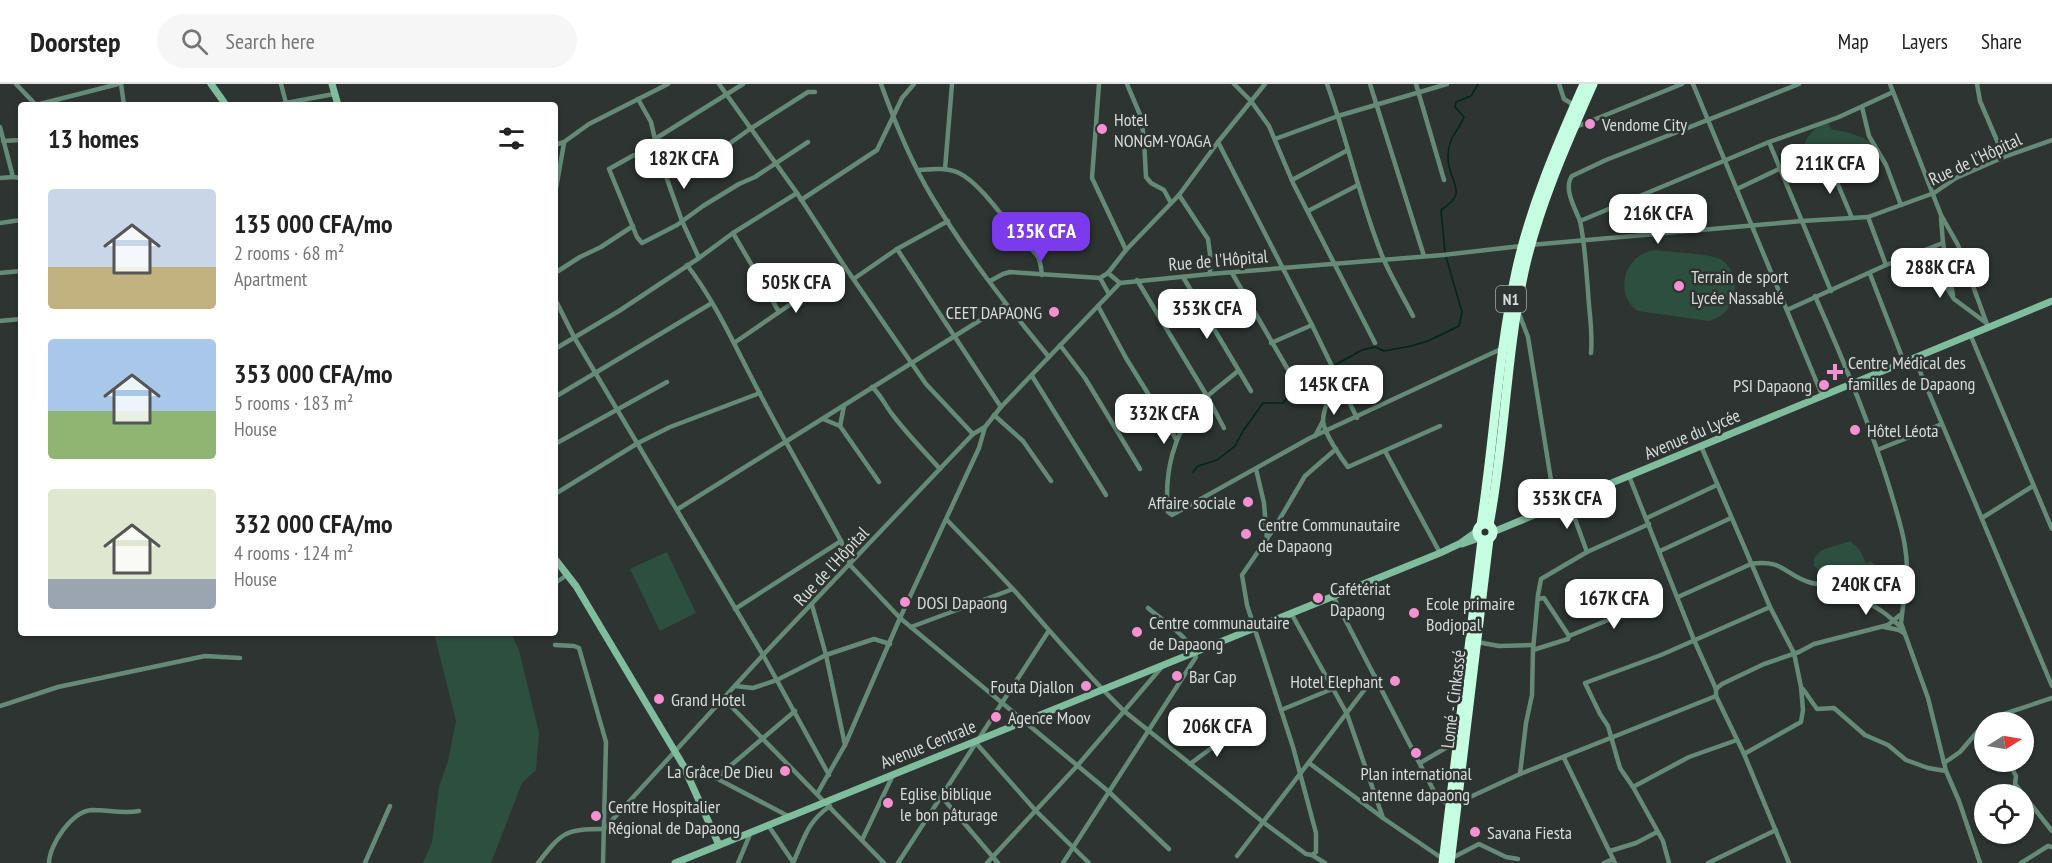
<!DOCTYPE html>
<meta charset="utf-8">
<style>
:root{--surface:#fff;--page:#f6f6f6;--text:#222;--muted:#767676;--line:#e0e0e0;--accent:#7c3aed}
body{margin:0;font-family:"PT Sans Narrow",sans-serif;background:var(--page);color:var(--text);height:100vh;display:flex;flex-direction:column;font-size:22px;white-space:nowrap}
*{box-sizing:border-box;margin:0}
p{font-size:20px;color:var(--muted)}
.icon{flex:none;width:33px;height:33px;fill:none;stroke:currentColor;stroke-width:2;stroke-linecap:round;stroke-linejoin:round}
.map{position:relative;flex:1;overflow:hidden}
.drawer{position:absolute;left:18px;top:18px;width:540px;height:534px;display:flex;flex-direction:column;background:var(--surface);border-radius:6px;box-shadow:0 2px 4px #0004}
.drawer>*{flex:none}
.needle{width:39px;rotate:79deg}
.fabs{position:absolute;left:1974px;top:628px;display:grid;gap:12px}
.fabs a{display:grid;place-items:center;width:60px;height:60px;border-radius:50%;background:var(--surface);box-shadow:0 2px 4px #0004;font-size:30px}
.price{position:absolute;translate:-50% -51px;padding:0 14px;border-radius:12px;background:#fff;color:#222;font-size:20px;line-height:39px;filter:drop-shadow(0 2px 3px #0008)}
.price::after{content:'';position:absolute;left:50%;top:36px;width:18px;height:14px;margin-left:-9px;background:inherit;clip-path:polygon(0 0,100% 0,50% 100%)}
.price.selected{background:var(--accent);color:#fff}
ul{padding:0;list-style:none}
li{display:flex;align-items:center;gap:18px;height:150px;padding:0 30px}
li span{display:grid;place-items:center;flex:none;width:168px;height:120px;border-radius:6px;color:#555}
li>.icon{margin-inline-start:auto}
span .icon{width:72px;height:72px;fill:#fffc;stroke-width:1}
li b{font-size:26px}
h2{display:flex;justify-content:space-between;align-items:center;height:72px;padding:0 30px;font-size:26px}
header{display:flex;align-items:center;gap:36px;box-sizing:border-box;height:84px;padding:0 30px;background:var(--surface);border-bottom:2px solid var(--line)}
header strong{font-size:28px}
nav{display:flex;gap:33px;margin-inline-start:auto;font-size:21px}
.search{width:420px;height:54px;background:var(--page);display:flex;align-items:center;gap:15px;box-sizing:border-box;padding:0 21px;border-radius:33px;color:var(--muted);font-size:22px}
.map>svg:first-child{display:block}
.green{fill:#2d4f3f}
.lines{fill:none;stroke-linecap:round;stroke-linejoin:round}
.stream{stroke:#002717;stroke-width:1.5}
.street{stroke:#658b78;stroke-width:4.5}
.secondary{stroke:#7fbd9e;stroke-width:7}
.highway{stroke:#c5fee1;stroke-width:9}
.poi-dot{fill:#f590d1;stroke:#2d3431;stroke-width:2}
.labels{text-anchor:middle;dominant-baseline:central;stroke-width:5;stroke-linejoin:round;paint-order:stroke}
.shield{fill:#2d3431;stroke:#a4aaa7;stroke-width:1.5}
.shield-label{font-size:16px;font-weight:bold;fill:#d7dcd9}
.poi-label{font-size:18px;fill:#d7dcd9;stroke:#2d3431;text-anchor:start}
.street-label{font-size:18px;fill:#d7dcd9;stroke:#2d3431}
</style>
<header>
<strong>Doorstep</strong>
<div class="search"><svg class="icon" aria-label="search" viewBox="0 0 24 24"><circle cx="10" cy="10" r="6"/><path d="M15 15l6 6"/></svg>Search here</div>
<nav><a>Map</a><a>Layers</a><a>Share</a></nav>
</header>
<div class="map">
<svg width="2052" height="779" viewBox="0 0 2052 779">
<rect width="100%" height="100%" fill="#2d3431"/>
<g class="green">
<path d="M1824 39H1828L1832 46C1839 45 1865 53 1870 58L1868 64 1835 73 1810 69 1804 61C1807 52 1815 43 1824 39Z"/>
<path d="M1655 166C1668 168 1711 170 1720 175 1733 182 1737 199 1734 212 1730 226 1722 233 1709 237L1638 227C1613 210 1624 170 1655 166Z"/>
<path d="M1850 457 1859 465 1866 479 1870 477 1874 479 1871 490C1855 492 1839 489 1823 490L1814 482V474L1822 466Z"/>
<polygon points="667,468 696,529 660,547 630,485"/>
<polygon points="434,549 511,549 519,566 539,649 536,686 522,699 491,779 423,779 432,758 439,703 448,677 456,637"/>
</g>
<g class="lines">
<g class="stream">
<path d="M1445 169 1441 126C1466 110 1454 104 1449 82 1447 76 1448 69 1449 63 1451 51 1460 44 1464 33L1455 23 1456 18 1471 12 1478 0"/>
<polyline points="1335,281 1362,266 1375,263 1384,267 1411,262 1428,257 1459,242 1462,228 1446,173"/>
<path d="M1193 388 1198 382 1217 376 1235 362 1243 347 1263 319H1283C1299 298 1309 296 1330 283"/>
</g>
<g class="street">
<polyline points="16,0 36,21"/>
<polyline points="121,0 124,21"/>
<polyline points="719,0 797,109 845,183 926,300 973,350"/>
<path d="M881 0C895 39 911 78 932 113 966 170 1007 222 1049 273"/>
<polyline points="1099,0 1092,94 1126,166"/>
<polyline points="1127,0 1141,33 1144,56 1146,93 1151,99 1164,106 1171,119"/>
<polyline points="1234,0 1251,17 1269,42 1293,99 1375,259"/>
<path d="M1327 0C1348 57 1360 118 1383 174 1392 194 1403 213 1413 232"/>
<polyline points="1370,0 1424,172"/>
<polyline points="1416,0 1444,96"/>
<polyline points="1559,0 1564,15 1574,21"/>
<polyline points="1693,0 1822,311"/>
<polyline points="1890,0 1941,131 1958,161 1988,243"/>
<polyline points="1977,0 1980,17 2004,73"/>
<polyline points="638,15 651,38 659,73 682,137 699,174"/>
<polyline points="286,19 334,10"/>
<polyline points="36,21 118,0"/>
<polyline points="278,21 286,19 281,0"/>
<polyline points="1862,23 1869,52 1886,81 1901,121"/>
<polyline points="0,43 13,93 21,94"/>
<polyline points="1576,43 1682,0"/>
<polyline points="655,55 743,0"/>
<polyline points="1275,55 1338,32 1447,0"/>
<polyline points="3,57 21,56"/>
<polyline points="1218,58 1312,241 1357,334"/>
<polyline points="1769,58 1831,207"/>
<polyline points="555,61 564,58 589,40 668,0"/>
<polyline points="659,73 634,71 609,85 637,153 642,159 677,141 703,122 739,100 755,93 808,58"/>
<polyline points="1829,79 1852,134"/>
<polyline points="664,83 688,82 719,67 750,45 808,8 815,8"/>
<polyline points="945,85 952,0"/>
<path d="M918 86C932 85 946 83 959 89 980 99 1004 135 1019 153 1025 160 1033 165 1038 173 1041 179 1041 185 1042 191"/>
<polyline points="0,94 13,93"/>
<polyline points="1292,96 1348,66"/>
<polyline points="1737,105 1781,84 1824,74 1829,79 1876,67"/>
<polyline points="555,110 564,59"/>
<polyline points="1179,111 1208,155 1210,170 1210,190"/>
<polyline points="801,116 877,66 902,14 914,0"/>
<polyline points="1308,127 1358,101"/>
<polyline points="1868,133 1886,181"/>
<polyline points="1941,134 1943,159 1953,211"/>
<path d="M1580 137C1575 124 1563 104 1572 92L1606 76 1799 0"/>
<polyline points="0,139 21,136"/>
<polyline points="733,149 779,228"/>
<polyline points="1530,161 1802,137 1868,133 1934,109 1956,94 2004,73 2052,56"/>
<polyline points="897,165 1001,323"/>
<polyline points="1924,167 1954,215 1985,238"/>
<path d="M687 181C717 220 736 265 759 308 785 358 814 407 841 457L850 481 900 534 1108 707 1169 765"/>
<polyline points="0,189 21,187"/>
<polyline points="555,189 580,173 601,163 633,142"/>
<polyline points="1108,189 1120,199"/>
<polyline points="1232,189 1287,284"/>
<polyline points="1870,190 1904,278"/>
<polyline points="1183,193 1251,307"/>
<polyline points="855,194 897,165 948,137"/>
<polyline points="1100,194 1109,210"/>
<polyline points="1137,196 1207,312 1224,344"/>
<polyline points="990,197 1003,190 1010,188 1100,194 1108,189 1126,166 1179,111 1218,58 1265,0"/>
<path d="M1815 212C1843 275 1869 337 1889 402 1899 436 1912 471 1905 506"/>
<polyline points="555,215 574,253 763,571 829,691"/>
<polyline points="1098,222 1126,274 1176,355"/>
<polyline points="1787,226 1886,181 1943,159"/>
<polyline points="1518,227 1528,253 1555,421"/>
<polyline points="0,237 21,235"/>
<polyline points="1970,250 2052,445"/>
<polyline points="734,259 845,183"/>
<polyline points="1271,259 1312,241"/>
<polyline points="1060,261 1085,294 1140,385"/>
<polyline points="555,265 619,227 699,174 733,149 797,109"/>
<path d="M1591 269C1593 247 1589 229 1588 207 1586 184 1585 160 1580 137L1769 58 1839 33 1893 8"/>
<polyline points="1914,273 2052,602"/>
<path d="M1238 287C1225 298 1211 308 1199 320 1173 349 1164 390 1168 428L1172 431 1310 354 1501 265"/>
<polyline points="1032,292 1106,411"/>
<path d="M1339 296C1333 308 1323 323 1323 337 1324 349 1341 374 1348 383L1440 342"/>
<path d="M872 303C881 311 885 321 892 330 907 350 924 367 940 385"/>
<polyline points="555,313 712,219"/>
<polyline points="994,331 1023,357 1051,397"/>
<polyline points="823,335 840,342 879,398"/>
<polyline points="840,342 844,322"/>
<polyline points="1315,352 1323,337"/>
<polyline points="555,360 667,298"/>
<polyline points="1701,362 1770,523 1794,569 1801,603 1803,626 1801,638 1744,670"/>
<polyline points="1877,366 1942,340"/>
<polyline points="1385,367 1440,469"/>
<polyline points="1256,385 1264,419 1267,456"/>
<polyline points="1629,392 1694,556 1716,605 1716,612 1744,670 1789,779"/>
<polyline points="555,410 638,359 670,343 760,309"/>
<polyline points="1568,416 1587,468"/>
<polyline points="678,425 1006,220"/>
<polyline points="1647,434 1717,401"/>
<polyline points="1982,434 2033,402"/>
<path d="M947 436C972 462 997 487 1021 514 1054 552 1087 591 1124 627L1263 738 1306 770 1312 771 1316 768V749L1293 663 1247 521 1242 491 1275 443 1305 392 1336 365"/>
<polyline points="1660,467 1731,434"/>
<polyline points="555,499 567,491"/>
<path d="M1850 501C1862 521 1867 516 1883 528 1890 533 1896 539 1902 544"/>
<polyline points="1333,512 1437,713 1445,718 1451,719"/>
<path d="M1678 513 1751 480C1785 475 1785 492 1812 499 1842 506 1875 498 1905 506L1901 539 1928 614 1946 687 1959 717 1980 779"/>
<polyline points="1538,515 1544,514 1569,552"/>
<polyline points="812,521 826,571 845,661"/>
<polyline points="735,525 841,457"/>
<polyline points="1291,529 1347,630 1383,734"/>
<polyline points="911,543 1013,505"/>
<polyline points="1884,543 1899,546 1904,549"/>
<polyline points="1477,558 1499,562 1533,561"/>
<polyline points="555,561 574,562 579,564 606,658 603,779"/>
<polyline points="1533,566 1568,555 1569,552 1650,519"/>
<polyline points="735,602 753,604 777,596 826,571 874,555 890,560"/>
<polyline points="1716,605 1722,600 1764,580 1799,568 1814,560 1888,541 1900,531"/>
<polyline points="1803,605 1817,625 1834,624 1865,651 1888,661 1906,676 1928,684 1946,687"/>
<polyline points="723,614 884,779"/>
<polyline points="0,622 58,603 205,572 240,574"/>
<polyline points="1281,626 1332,605"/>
<polyline points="1986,639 2001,631 2052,614"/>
<polyline points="976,659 1036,727 1089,779"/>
<polyline points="1564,674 1615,779"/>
<polyline points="1309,679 1383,734 1443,775"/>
<polyline points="1420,679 1456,658"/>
<polyline points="1944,679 1960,668 1984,640"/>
<polyline points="1190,680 1230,650"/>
<polyline points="683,681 716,694 788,732"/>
<polyline points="2010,681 2016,692 2015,700 2052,747"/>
<polyline points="1520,690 1526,639 1532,611 1533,566 1538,511 1541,495 1587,468 1649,440"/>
<polyline points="716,694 795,627"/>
<polyline points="1633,703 1689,673 1737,656"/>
<polyline points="817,710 845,661 900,534 979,364 985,343"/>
<polyline points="941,712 998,779"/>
<polyline points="1457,719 1520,690 1716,612"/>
<polyline points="768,741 793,778"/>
<polyline points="604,745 763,571 973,350 985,343 1001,323 1120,199 1210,190 1443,171 1521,162"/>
<polyline points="862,756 893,691"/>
<polyline points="1610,767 1636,759 1657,748"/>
<polyline points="1312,771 1325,779"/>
<polyline points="1237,772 1375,592"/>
<polyline points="1452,774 1479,760 1506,773 1518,775"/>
<path d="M49 779C49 761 72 727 92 726 108 726 123 730 139 727"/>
<polyline points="365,779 390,722"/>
<path d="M538 779C562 748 565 745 604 745"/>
<polyline points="738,779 751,748"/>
<path d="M793 779C804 755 807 738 830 722"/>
<polyline points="898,779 1048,548"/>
<polyline points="987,779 1077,682 1161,584"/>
<path d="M1063 779 1196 573C1192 555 1162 536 1148 524"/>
<polyline points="1604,779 1613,775"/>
<polyline points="1669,779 1663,757 1633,703 1620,684 1608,642 1600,630 1585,599 1661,571 1770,523"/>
<polyline points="1708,779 1776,746"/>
<polyline points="2021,779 2048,762 2052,763"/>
</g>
<g class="secondary">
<polyline points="211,0 226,21"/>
<polyline points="332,0 338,21"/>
<polyline points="1493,448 2052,217"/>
<polyline points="1462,460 1479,454"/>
<polyline points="555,475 576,502 683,681 719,761"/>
<polyline points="675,779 1440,469 1459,460 1476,448"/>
</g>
<g class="highway">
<circle cx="1485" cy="448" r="8"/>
<path d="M1481 441C1494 357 1498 271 1516 188 1530 123 1557 61 1584 0"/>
<path d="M1489 441C1505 358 1506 271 1524 188 1538 124 1566 61 1593 0"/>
<polyline points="1443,779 1482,456"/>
<polyline points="1450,779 1489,455"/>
</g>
</g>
<g class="poi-dot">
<circle cx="1590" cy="40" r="6"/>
<circle cx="1102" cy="45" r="6"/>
<circle cx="1679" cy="202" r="6"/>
<circle cx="1054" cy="228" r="6"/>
<path d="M1832 279h6v6h6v6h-6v6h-6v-6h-6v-6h6z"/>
<circle cx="1824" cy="301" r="6"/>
<circle cx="1855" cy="346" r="6"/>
<circle cx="1248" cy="418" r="6"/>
<circle cx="1246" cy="450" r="6"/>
<circle cx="1318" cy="514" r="6"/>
<circle cx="905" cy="518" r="6"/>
<circle cx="1414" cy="529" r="6"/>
<circle cx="1137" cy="548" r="6"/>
<circle cx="1177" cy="592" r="6"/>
<circle cx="1395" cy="597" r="6"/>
<circle cx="1086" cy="602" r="6"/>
<circle cx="659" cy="615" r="6"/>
<circle cx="996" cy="633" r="6"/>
<circle cx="1416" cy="669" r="6"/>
<circle cx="785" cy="687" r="6"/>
<circle cx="888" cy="719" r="6"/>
<circle cx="596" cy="732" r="6"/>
<circle cx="1475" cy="748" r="6"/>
</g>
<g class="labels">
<rect class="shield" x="1496" y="202" width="30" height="26" rx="4.5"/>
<g class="shield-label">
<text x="1511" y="215">N1</text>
</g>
<g class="poi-label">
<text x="1114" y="35">Hotel<tspan x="1114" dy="21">NONGM-YOAGA</tspan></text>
<text x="1602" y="40">Vendome City</text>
<text x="1691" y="192">Terrain de sport<tspan x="1691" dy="21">Lycée Nassablé</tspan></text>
<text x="1042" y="228" text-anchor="end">CEET DAPAONG</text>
<text x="1848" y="278">Centre Médical des<tspan x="1848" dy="21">familles de Dapaong</tspan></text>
<text x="1812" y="301" text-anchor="end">PSI Dapaong</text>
<text x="1867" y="346">Hôtel Léota</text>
<text x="1236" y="418" text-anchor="end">Affaire sociale</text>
<text x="1258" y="440">Centre Communautaire<tspan x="1258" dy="21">de Dapaong</tspan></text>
<text x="1330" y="504">Cafétériat<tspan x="1330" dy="21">Dapaong</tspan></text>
<text x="917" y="518">DOSI Dapaong</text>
<text x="1426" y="519">Ecole primaire<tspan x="1426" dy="21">Bodjopal</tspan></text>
<text x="1149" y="538">Centre communautaire<tspan x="1149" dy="21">de Dapaong</tspan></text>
<text x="1189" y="592">Bar Cap</text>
<text x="1383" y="597" text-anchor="end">Hotel Elephant</text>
<text x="1074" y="602" text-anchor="end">Fouta Djallon</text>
<text x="671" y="615">Grand Hotel</text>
<text x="1008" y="633">Agence Moov</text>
<text x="773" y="687" text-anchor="end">La Grâce De Dieu</text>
<text x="1416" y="689" text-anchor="middle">Plan international<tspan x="1416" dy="21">antenne dapaong</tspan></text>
<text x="900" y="709">Eglise biblique<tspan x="900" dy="21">le bon pâturage</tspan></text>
<text x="608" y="722">Centre Hospitalier<tspan x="608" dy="21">Régional de Dapaong</tspan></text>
<text x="1487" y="748">Savana Fiesta</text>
</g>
<g class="street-label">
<text transform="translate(1975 75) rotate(-25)">Rue de l'Hôpital</text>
<text transform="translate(1218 176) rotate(-5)">Rue de l'Hôpital</text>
<text transform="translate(1692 350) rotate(-23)">Avenue du Lycée</text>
<text transform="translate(831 482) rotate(-47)">Rue de l'Hôpital</text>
<text transform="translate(1453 615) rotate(-83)">Lomé - Cinkassé</text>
<text transform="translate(928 660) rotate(-22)">Avenue Centrale</text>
</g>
</g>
</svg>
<div class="fabs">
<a><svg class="needle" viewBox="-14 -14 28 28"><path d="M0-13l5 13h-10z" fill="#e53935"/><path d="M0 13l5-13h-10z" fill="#767676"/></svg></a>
<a><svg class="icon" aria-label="locate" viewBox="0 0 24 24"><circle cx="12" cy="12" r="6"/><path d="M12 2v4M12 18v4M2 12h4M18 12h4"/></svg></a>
</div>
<b class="price" style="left:684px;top:106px">182K CFA</b>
<b class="price" style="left:1830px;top:111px">211K CFA</b>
<b class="price" style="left:1658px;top:161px">216K CFA</b>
<b class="price selected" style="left:1041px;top:179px">135K CFA</b>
<b class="price" style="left:1940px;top:215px">288K CFA</b>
<b class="price" style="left:796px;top:230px">505K CFA</b>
<b class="price" style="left:1207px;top:256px">353K CFA</b>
<b class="price" style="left:1334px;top:332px">145K CFA</b>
<b class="price" style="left:1164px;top:361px">332K CFA</b>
<b class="price" style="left:1567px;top:446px">353K CFA</b>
<b class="price" style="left:1866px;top:532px">240K CFA</b>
<b class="price" style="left:1614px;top:546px">167K CFA</b>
<b class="price" style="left:1217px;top:674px">206K CFA</b>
<section class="drawer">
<h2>13 homes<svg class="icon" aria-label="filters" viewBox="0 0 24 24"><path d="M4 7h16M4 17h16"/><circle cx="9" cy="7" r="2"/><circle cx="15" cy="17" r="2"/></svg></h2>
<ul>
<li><span style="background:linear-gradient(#c9d6e8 65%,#c2b280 0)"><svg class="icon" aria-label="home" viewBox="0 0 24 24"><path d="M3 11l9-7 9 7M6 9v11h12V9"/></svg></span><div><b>135 000 CFA/mo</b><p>2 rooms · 68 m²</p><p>Apartment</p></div></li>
<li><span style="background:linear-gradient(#a9c7e8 60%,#8fb573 0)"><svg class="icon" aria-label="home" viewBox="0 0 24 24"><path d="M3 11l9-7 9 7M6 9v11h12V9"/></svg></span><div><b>353 000 CFA/mo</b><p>5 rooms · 183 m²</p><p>House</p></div></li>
<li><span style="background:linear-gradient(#dfe7d0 75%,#9aa5b1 0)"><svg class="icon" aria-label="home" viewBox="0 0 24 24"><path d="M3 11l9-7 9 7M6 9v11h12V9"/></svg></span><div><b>332 000 CFA/mo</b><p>4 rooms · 124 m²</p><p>House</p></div></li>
</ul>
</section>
</div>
